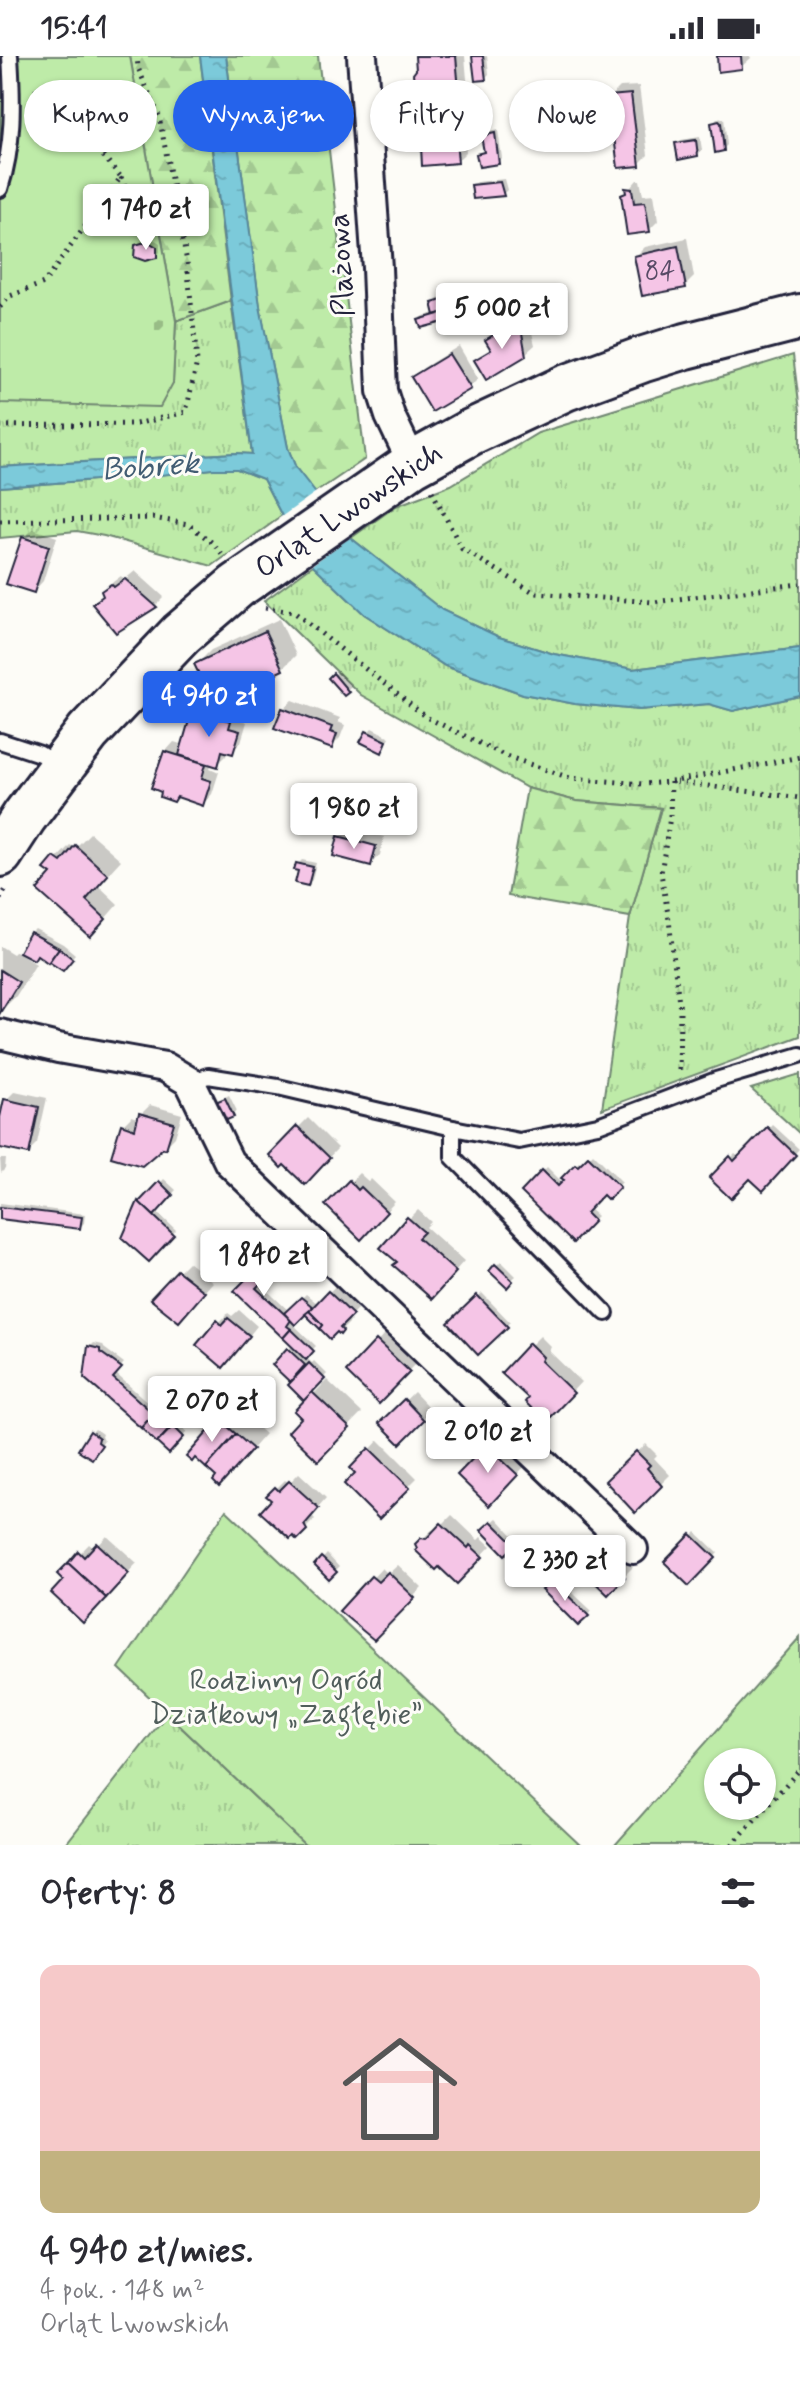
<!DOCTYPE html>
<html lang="pl">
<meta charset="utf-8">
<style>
:root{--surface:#fff;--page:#f2f2f3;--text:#2b2b33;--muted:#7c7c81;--line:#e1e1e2;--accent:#2563eb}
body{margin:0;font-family:Mynerve,sans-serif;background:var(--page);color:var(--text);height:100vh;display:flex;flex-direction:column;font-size:30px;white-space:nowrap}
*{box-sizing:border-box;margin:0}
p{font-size:26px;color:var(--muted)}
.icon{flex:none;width:44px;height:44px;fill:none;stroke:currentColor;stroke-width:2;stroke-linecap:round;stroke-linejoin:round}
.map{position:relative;height:1789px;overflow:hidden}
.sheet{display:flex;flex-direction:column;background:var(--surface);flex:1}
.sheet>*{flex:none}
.top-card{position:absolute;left:24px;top:24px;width:752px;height:72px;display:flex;gap:16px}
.fabs{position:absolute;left:704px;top:1692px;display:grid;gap:16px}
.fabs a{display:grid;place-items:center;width:72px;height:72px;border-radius:50%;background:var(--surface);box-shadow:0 2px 6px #0004;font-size:40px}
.price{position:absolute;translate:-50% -68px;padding:0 18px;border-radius:8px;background:#fff;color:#222;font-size:26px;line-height:52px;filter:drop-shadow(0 2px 4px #0008)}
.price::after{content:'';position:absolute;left:50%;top:48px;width:24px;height:18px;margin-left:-12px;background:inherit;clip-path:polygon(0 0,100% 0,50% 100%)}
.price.selected{background:var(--accent);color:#fff}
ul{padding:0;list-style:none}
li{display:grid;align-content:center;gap:16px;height:424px;padding:0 40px}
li+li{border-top:2px solid var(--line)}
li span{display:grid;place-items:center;height:248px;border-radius:16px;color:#555}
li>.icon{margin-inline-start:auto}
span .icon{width:144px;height:144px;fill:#fffc;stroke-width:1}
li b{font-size:34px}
h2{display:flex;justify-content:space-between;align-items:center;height:96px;padding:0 40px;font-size:34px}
.chip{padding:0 28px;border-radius:36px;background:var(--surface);box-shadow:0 2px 6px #0004;font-size:28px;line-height:72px}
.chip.selected{background:var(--accent);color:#fff}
.status{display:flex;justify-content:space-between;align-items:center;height:56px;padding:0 40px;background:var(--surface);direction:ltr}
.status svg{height:22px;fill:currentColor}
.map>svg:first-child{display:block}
.grass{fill:url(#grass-tufts);stroke:#708672;stroke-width:2}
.forest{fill:url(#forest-firs);stroke:#708672;stroke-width:2}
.garden{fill:#beeba8;stroke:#708672;stroke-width:2;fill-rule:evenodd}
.water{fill:url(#water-ripples);stroke:#58879a;stroke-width:2}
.pier{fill:#fdfcf7}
.shadow{fill:#0003}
.building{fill:#f5c5e6;stroke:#22223b;stroke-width:2}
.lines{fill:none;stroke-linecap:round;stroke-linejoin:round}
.lane-casing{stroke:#22223b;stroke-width:20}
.street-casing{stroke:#22223b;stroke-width:34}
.primary-casing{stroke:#22223b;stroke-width:50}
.path{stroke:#22223b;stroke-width:5;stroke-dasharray:2 6;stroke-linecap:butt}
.lane{stroke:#fdfcf7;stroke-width:14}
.street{stroke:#fdfcf7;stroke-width:28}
.primary{stroke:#fdfcf7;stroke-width:44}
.labels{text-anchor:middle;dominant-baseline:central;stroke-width:6;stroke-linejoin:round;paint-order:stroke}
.number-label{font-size:26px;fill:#574b66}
.street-label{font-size:30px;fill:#22223b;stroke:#fdfcf7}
.park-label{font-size:30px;fill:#515e5c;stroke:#fdfcf7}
.water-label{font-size:32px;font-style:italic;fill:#425d73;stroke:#fdfcf7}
</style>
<div class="status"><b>15:41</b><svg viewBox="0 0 49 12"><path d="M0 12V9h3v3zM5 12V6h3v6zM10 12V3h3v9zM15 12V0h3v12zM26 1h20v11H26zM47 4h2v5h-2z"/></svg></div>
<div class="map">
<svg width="800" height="1789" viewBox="0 0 800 1789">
<defs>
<pattern id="grass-tufts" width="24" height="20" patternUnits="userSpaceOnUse" patternTransform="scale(2)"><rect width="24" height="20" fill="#beeba8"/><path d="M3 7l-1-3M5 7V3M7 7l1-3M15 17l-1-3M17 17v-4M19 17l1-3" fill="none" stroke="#a3c992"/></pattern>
<pattern id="forest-firs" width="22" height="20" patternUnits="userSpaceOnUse" patternTransform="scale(2)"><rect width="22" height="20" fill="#beeba8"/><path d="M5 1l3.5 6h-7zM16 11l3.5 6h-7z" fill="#a3c992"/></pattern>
<pattern id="water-ripples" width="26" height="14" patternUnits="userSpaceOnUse" patternTransform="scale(2)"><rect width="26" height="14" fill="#7ccada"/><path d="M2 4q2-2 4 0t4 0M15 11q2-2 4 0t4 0" fill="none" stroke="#6badbc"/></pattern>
</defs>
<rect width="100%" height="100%" fill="#fdfcf7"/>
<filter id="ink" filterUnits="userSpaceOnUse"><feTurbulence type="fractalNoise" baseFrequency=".0125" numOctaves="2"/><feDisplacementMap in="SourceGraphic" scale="16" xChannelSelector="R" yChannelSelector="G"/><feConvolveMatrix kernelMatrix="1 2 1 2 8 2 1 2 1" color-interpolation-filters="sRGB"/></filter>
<g filter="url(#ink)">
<g class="grass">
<polygon points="231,245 252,398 236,397 0,411 0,347 34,347 173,327 176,265"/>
<polygon points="793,299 800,355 800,592 633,613 554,598 499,581 442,554 351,482 396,450 451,429 538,377"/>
<polygon points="213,413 237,413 263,423 282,460 212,510 104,480 77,475 0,482 0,431 83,425"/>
<polygon points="313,509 364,558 445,610 523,638 575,648 639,654 709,648 733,655 800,640 800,980 602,1053 630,861 661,752 576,745 527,732 361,639 264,545"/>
<polygon points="800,1018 800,1078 751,1033"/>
<polygon points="167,1658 305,1789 65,1789"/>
</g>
<g class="forest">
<polygon points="130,0 200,0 231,245 176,265"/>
<polygon points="226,0 318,0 365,403 315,437 296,412 288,392 260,251"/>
<polygon points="527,732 576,745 661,752 630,861 508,840"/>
</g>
<g class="garden">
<polygon points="0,0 130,0 176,265 173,327 160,351 0,347"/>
<polygon points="226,1454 580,1789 305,1789 119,1612"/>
<path d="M800 1581V1789H615ZM718 1706H762V1750H718Z"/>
</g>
<polygon class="water" points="200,0 226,0 260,250 288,392 296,412 351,482 442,554 499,581 554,598 633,613 800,592 800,640 733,655 709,648 639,654 575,648 523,638 445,610 364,558 313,509 282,460 263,423 237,413 213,413 152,420 0,431 0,411 236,397 252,398"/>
<polygon class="pier" points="319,434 354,479 309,511 278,463"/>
<g class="shadow">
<polygon points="417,0 465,0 468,35 462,41 463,60 468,61 468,68 464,72 466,96 457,105 423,108 422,50 415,19 418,14"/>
<polygon points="474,0 487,0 489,18 485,22"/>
<polygon points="719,0 750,0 751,2 741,11"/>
<polygon points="639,30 648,99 639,108 611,40 620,31"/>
<polygon points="724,62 727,89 723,93 713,67 717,63"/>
<polygon points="498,74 502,102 498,106 478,98 485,94 483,80 488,76"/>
<polygon points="700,81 702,94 698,98 677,88 681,84"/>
<polygon points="504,123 507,134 503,138 473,130 477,126"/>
<polygon points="637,124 640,124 643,139 654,138 658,165 649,174 623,140"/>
<polygon points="151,148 152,153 147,157 141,158 140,153 144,149"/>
<polygon points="687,182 694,221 685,230 636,200 645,191"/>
<polygon points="155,184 160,187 160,196 156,201 137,190 142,185"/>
<polygon points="474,233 479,251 474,255 422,270 420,264 424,260 436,257 434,248 438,243"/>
<polygon points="525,258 530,268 535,289 525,298 477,305 492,292 488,285 497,276"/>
<polygon points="159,263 164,264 164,270 160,274 155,274 155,267"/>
<polygon points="459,290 478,323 469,332 414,321 423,312"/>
<polygon points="33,473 57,481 43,525 34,535 24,482"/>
<polygon points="135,515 164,541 155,550 95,548 113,526 121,520 124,524"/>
<polygon points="279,563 296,599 282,613 197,608 211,594"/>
<polygon points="338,615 351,630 344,637 331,622"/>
<polygon points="293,644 340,662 338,666 345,669 340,682 331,691 283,653"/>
<polygon points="212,649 239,656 237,663 247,666 241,686 232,696 228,694 226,700 217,709 212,707 210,712 219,716 212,738 203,748 165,696 174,686 184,689 192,662 201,652 207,654"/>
<polygon points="372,672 390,681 382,695 368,676"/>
<polygon points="349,772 384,781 380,799 370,808 340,781"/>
<polygon points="90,777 121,804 98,829 118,848 103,865 47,813 70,789 75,792"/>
<polygon points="302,804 316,807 312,824 307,828 298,808"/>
<polygon points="35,873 63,888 75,898 63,912 38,897 31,877"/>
<polygon points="0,890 13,898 16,895 36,908 16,940 0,956"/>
<polygon points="15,1035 47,1042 37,1087 28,1096 0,1089 0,1070 6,1044"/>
<polygon points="229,1039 237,1055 233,1059 215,1047"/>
<polygon points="150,1049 182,1058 175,1081 166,1090 123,1069 132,1060 140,1063 141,1058"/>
<polygon points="308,1062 338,1092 305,1126 284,1106 271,1099"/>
<polygon points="772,1068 799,1093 763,1132 751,1120 712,1122 735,1098 740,1102"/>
<polygon points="593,1097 622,1126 608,1141 603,1136 588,1152 597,1160 573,1184 524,1136 547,1111 563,1127 576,1109 580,1105 583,1108"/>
<polygon points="0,1103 6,1103 5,1113 1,1117"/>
<polygon points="359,1117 369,1126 371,1123 395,1146 361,1181 328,1149"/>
<polygon points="164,1123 176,1134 156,1155 176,1174 149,1203 124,1181 144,1144"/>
<polygon points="0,1147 85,1158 84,1167 80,1171 0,1161"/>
<polygon points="418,1154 431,1166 426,1171 464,1205 441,1231 409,1163"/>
<polygon points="273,1198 284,1209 274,1219 270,1215 259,1227 289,1255 306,1238 318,1248 338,1227 361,1249 348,1262 351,1265 340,1276 305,1256 293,1268 316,1290 305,1301 312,1307 314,1305 327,1318 309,1337 312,1340 327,1324 362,1357 318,1402 304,1362 307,1344 293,1326 274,1309 293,1289 237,1235"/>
<polygon points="501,1205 516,1220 506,1229 491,1215"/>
<polygon points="188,1206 213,1226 188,1254 179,1215"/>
<polygon points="482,1237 510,1266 478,1296 451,1268"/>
<polygon points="239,1254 257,1270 232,1301 199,1289 228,1257 232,1260"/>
<polygon points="387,1276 417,1306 379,1345 349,1316"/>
<polygon points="540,1280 551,1291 549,1295 581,1326 546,1363 530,1342 503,1317"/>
<polygon points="94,1287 103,1289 104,1292 124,1307 115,1317 152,1350 158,1344 162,1346 160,1349 177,1363 176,1365 187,1376 169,1395 87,1321 90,1291"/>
<polygon points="414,1336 431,1354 400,1385 382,1367"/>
<polygon points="235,1351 265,1378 233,1414 196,1400 189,1401"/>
<polygon points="95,1373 102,1378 101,1381 104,1384 95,1396 91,1377"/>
<polygon points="496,1381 526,1409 489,1447 460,1419"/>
<polygon points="379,1384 417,1422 379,1460 353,1412"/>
<polygon points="646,1388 657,1399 654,1402 670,1419 635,1454 607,1425"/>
<polygon points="299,1417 326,1442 311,1459 315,1463 297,1481 269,1440 285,1424 289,1427"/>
<polygon points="452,1459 478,1484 481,1481 491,1490 457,1525 417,1488 432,1474 436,1475"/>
<polygon points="497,1462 517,1484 505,1496 483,1474"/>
<polygon points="696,1476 718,1497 689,1527 667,1506"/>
<polygon points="107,1480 137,1507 92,1555 60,1518 89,1488 95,1493"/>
<polygon points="604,1484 633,1511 608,1536 580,1508"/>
<polygon points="327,1498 339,1511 329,1521 317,1509"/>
<polygon points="398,1509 422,1532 373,1581 342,1554 382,1512 388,1518"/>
<polygon points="557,1522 592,1555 578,1567 545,1534"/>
</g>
<g class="building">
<polygon points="415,0 456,0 460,46 419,50 413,18 416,14"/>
<polygon points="472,0 483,0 486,24 475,25"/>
<polygon points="717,0 741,0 742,13 718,16"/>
<polygon points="631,38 640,110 618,112 609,40"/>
<polygon points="419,50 454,52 454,69 460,69 460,79 456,81 458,107 422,110"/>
<polygon points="719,65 721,67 724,95 715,97 711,67"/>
<polygon points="495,77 499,108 479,111 476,98 484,96 481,80"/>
<polygon points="696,84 698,100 678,104 675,87"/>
<polygon points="500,126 504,140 473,143 471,129"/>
<polygon points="625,132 632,133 634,147 645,146 650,176 627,179 621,139 626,137"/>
<polygon points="142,187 150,187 157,191 157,202 145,205 134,201 135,189"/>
<polygon points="678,190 686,232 642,240 634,200"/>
<polygon points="470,236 476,257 462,261 456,240"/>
<polygon points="456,240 459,252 435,259 432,247"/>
<polygon points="459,252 462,261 421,272 418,264"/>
<polygon points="515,266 522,277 526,300 486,324 474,304 491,294 485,284"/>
<polygon points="449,298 471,333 432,356 411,321"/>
<polygon points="22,481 49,490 34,537 6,528"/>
<polygon points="125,523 157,551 116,577 92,548 103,540 101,535 111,528 114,531"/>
<polygon points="265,575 283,614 213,647 194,608"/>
<polygon points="333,617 349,636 344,640 328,622"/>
<polygon points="282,652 332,671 330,676 337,678 332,693 274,672"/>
<polygon points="201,657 231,665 229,672 240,675 233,698 222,695 218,711 179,699 190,661 199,663"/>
<polygon points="366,675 387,685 382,697 360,686"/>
<polygon points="164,695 206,708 202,722 211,725 203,750 177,741 174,746 160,741 161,736 151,732"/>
<polygon points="338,780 376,790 371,810 333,800"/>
<polygon points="75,789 108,819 86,844 106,863 90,881 37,834 51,818 44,813 54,801 61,806"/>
<polygon points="296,807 313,811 308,830 295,827 298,815 294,814"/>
<polygon points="30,876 59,892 48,907 37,899 34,904 19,896"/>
<polygon points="59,892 73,903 63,915 49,906"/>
<polygon points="0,914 19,926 0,957"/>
<polygon points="225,1042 234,1061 222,1066 213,1047"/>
<polygon points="4,1043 39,1051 29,1098 0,1092 0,1061"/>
<polygon points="139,1057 174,1067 166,1093 163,1092 142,1110 111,1101 121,1068 135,1073"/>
<polygon points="297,1070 330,1102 305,1129 284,1109 281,1112 269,1099"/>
<polygon points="767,1071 796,1099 763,1135 750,1123 731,1143 709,1122 730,1100 734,1105"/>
<polygon points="588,1100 620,1131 608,1144 603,1139 586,1157 594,1165 573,1187 521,1136 542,1114 558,1130 564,1124 561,1122 575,1108 578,1110"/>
<polygon points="349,1124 358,1134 361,1131 387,1156 361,1184 325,1149"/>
<polygon points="159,1125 173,1139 154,1160 139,1146"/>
<polygon points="138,1145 174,1179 149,1206 122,1182"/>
<polygon points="0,1151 82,1161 80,1173 0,1163"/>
<polygon points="407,1161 424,1176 418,1182 456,1216 432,1243 393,1209 397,1206 380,1192"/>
<polygon points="268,1201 281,1214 274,1222 270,1218 256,1232 291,1264 287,1270 291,1273 283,1282 234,1235"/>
<polygon points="495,1208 513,1225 507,1232 489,1215"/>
<polygon points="177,1214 205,1236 179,1266 150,1243"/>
<polygon points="328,1235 353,1259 340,1272 343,1275 340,1279 337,1276 330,1283 320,1273 323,1269 309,1255"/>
<polygon points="477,1239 508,1271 478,1299 448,1267"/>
<polygon points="301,1241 313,1251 295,1269 284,1257"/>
<polygon points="309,1255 323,1269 320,1273 305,1258"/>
<polygon points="228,1262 250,1280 223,1312 196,1289 217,1264 222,1269"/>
<polygon points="291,1273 314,1295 306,1304 283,1282"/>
<polygon points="376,1284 410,1316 379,1348 346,1316"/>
<polygon points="529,1287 543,1301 541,1305 574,1337 546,1366 525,1346 528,1342 501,1317"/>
<polygon points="88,1290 100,1293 100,1296 122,1312 113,1322 154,1358 141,1372 84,1322"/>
<polygon points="287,1292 305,1309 290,1326 272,1309"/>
<polygon points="309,1307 325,1323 304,1345 288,1329"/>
<polygon points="312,1336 350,1372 318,1405 288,1376 301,1362 294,1355"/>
<polygon points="404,1343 424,1364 400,1388 379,1367"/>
<polygon points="157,1354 174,1368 157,1387 141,1372"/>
<polygon points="219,1363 236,1378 206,1412 195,1402 192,1406 186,1401"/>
<polygon points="173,1370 184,1381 169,1398 157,1387"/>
<polygon points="90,1375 99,1382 98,1386 102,1389 92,1403 78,1394"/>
<polygon points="236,1378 253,1393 219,1431 213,1425 216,1421 206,1412"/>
<polygon points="486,1389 518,1419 489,1450 457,1419"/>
<polygon points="369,1392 410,1432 379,1463 344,1428 355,1417 350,1412"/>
<polygon points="636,1395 650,1409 647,1412 662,1430 635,1457 605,1425"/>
<polygon points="289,1425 319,1452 304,1469 307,1474 297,1484 293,1480 290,1483 260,1456 271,1444 266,1440 275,1431 279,1435"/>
<polygon points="491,1465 515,1489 505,1499 481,1474"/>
<polygon points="441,1467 468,1492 470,1489 483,1501 457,1528 439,1511 436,1514 415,1494 417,1492 415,1488 421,1482 426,1483"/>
<polygon points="691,1478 716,1502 689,1530 664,1506"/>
<polygon points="97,1487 129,1517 106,1542 68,1507 78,1495 84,1501"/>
<polygon points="593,1491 625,1521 608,1539 577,1509"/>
<polygon points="321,1501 337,1516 329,1524 314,1509"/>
<polygon points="68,1507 106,1542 83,1567 51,1537 63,1524 57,1518"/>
<polygon points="388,1516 415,1542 374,1584 339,1555 371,1520 378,1526"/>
<polygon points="552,1524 589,1560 578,1570 542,1534"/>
</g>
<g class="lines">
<defs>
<g id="lane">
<path d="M0 133C14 89 13 46 10 0"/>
<polyline points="0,685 40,698 56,709"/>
<polyline points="190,1026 208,1020 278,1031 453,1072 519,1085 598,1069 716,1024 800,999"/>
<polyline points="453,1072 453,1101 606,1257"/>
</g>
<g id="street">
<polyline points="362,0 377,212 382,335 390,360 413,408"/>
<polyline points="0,978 58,992 165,1011 190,1026 229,1106 633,1493"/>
</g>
<polyline id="primary" points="0,798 24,761 88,676 181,578 237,530 413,408 471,376 565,332 641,304 686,290 800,261"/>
</defs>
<use href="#lane" class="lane-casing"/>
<use href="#street" class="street-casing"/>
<use href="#primary" class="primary-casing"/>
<g class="path">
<path d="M121 121C129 138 131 153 127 171"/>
<polyline points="0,251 10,240 44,227 121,121 99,95 31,28"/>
<polyline points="0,370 136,368 186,356 197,306 187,206 159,60 138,12 137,0"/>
<polyline points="432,435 462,493 535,537 653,546 800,528"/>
<polyline points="0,465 153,462 188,468 214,488 223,500"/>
<polyline points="265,552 294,556 426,661 506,700 570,722 643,728 671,726 800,701"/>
<polyline points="671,726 670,761 661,817 669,864 680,955 679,1019"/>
<polyline points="676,726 800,742"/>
<polyline points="0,843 8,830"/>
<polyline points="732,1789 800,1713"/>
</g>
<use href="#lane" class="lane"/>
<use href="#street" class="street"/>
<use href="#primary" class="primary"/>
</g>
</g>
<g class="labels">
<g class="number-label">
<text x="660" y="216">84</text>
</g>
<g class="street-label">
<text transform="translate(342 209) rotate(-93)">Plażowa</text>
<text transform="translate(349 455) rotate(-34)">Orląt Lwowskich</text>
</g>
<g class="park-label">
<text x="286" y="1624">Rodzinny Ogród<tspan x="286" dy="34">Działkowy „Zagłębie”</tspan></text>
</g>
<g class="water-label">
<text transform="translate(150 411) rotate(-4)">Bobrek</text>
</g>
</g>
</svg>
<div class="fabs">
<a><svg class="icon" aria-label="locate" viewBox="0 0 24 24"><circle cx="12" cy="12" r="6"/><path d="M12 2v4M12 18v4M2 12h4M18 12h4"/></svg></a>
</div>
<b class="price" style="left:146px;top:196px">1 740 zł</b>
<b class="price" style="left:502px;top:295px">5 000 zł</b>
<b class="price selected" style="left:209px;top:683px">4 940 zł</b>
<b class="price" style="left:354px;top:795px">1 980 zł</b>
<b class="price" style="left:264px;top:1242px">1 840 zł</b>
<b class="price" style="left:212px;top:1388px">2 070 zł</b>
<b class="price" style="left:488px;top:1419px">2 010 zł</b>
<b class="price" style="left:565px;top:1547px">2 330 zł</b>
<div class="top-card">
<a class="chip">Kupno</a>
<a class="chip selected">Wynajem</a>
<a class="chip">Filtry</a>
<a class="chip">Nowe</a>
</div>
</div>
<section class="sheet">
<h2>Oferty: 8<svg class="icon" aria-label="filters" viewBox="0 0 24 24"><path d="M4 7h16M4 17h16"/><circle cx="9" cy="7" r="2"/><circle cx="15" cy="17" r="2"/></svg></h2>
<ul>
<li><span style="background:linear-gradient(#f6c9c9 75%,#c2b280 0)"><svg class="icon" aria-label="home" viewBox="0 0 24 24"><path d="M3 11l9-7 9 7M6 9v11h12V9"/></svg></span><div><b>4 940 zł/mies.</b><p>4 pok. · 148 m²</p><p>Orląt Lwowskich</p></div></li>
</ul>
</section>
